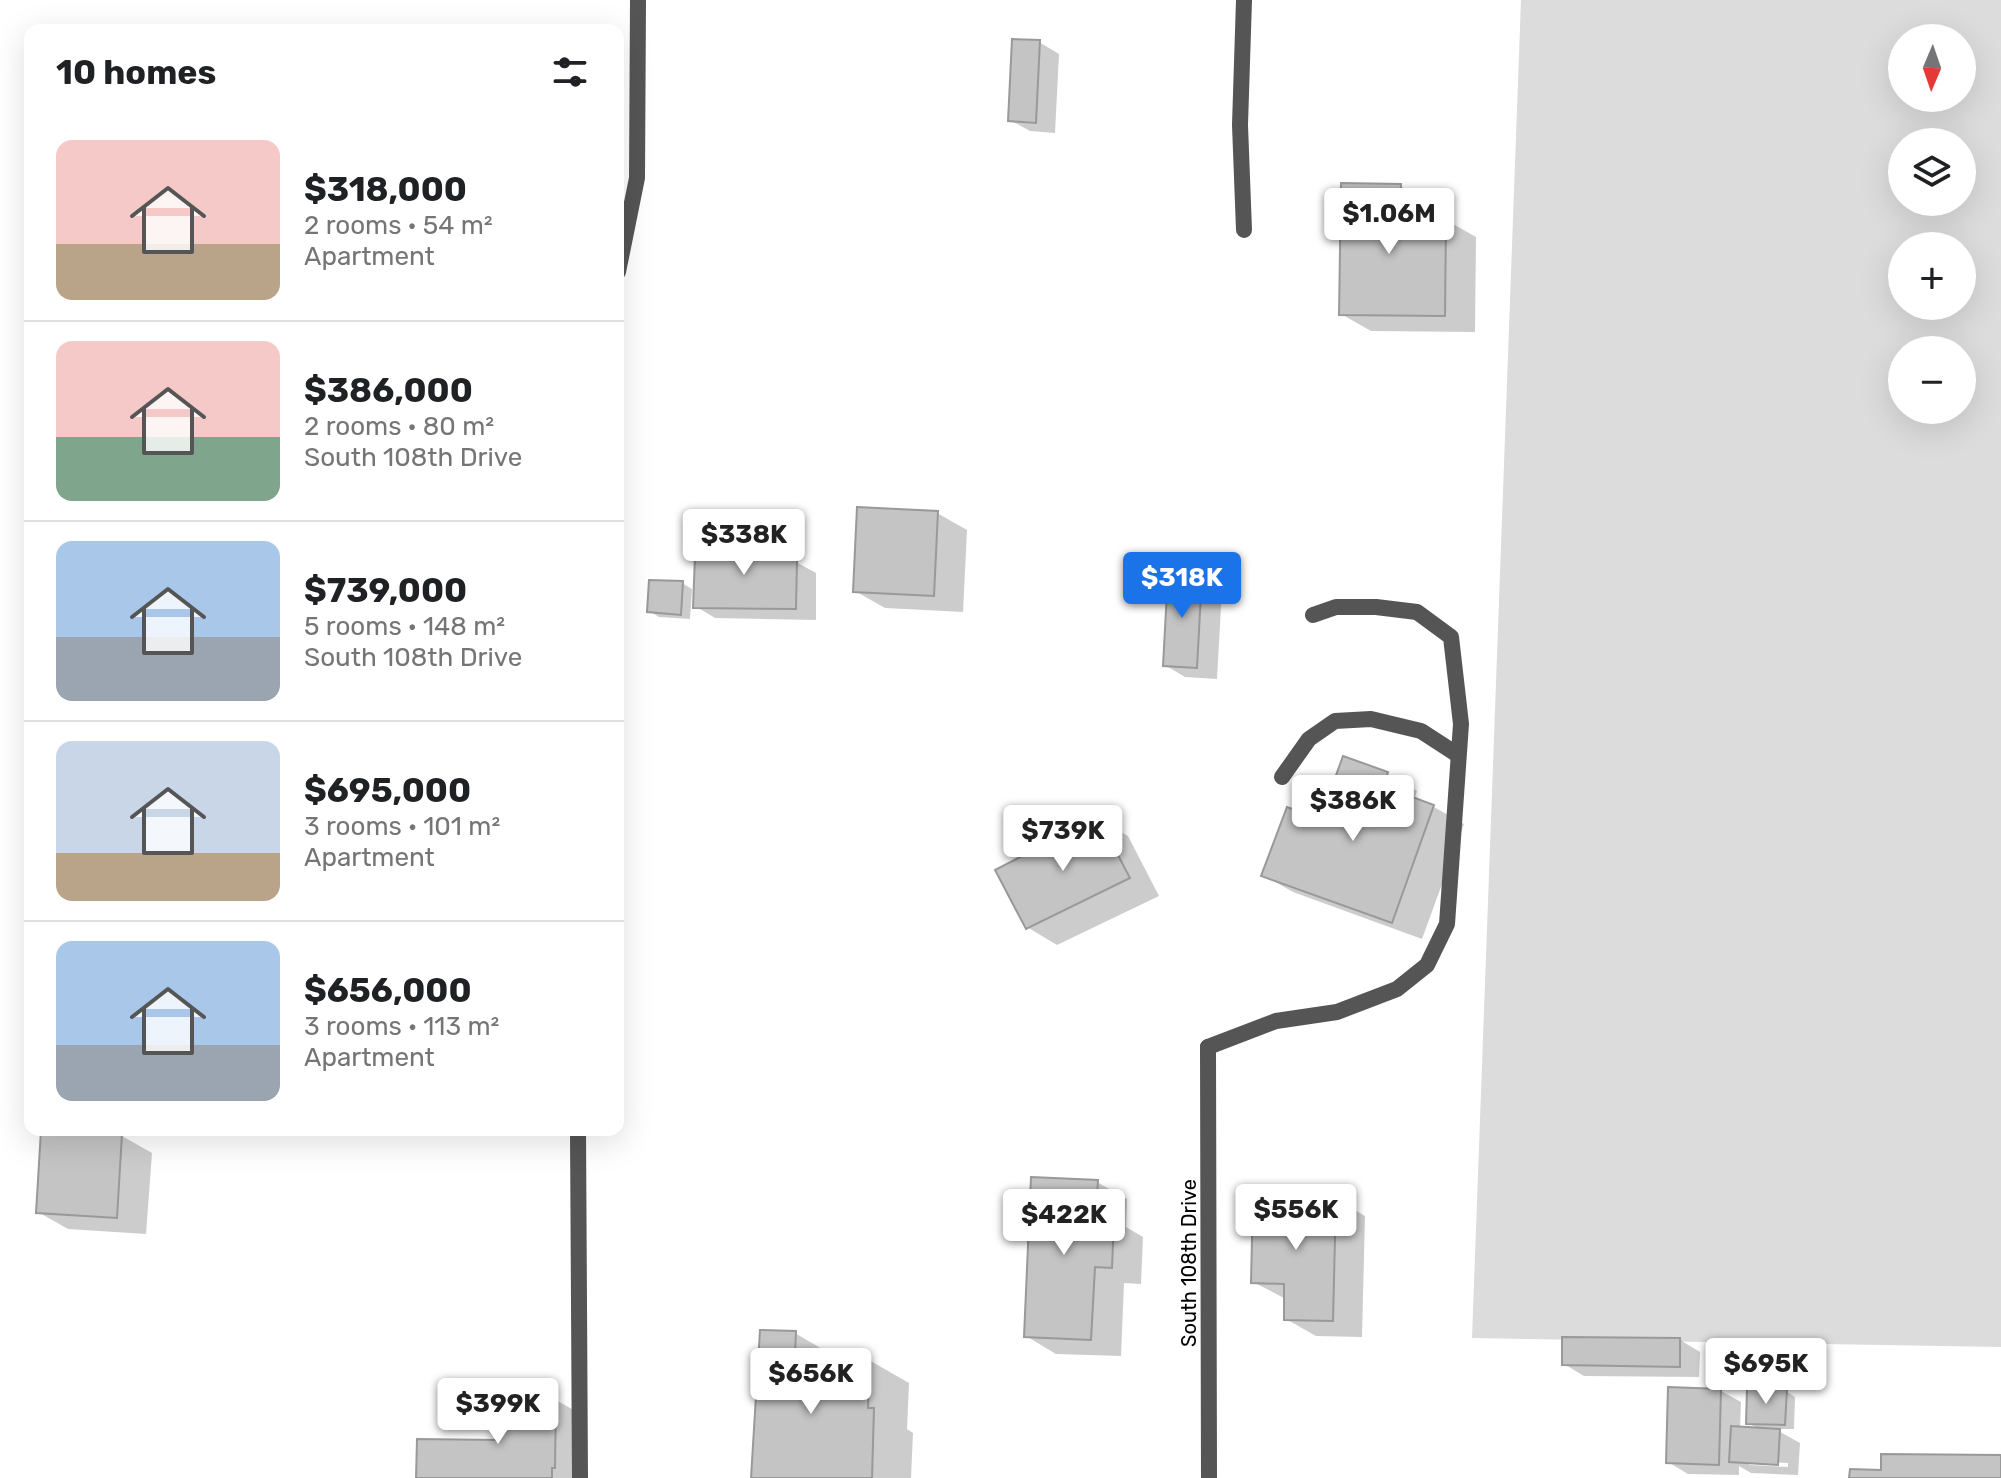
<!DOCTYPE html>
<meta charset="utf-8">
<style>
:root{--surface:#fff;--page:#f6f6f6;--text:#202124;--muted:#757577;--line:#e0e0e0;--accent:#1a73e8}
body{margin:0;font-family:Rubik,sans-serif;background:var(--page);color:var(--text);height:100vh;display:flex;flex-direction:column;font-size:30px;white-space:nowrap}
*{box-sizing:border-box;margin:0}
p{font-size:26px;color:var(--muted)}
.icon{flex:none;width:44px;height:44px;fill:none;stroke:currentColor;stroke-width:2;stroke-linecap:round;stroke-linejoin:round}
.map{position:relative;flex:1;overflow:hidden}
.sheet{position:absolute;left:24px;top:24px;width:600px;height:1112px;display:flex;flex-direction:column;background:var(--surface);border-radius:16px;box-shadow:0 8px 32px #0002}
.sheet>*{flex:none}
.needle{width:52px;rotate:182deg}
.fabs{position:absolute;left:1888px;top:24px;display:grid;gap:16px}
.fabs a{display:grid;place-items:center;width:88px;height:88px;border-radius:50%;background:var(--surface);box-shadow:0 8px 32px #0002;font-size:40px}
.price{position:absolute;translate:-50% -68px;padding:0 18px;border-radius:8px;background:#fff;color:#222;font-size:26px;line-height:52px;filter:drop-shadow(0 2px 4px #0008)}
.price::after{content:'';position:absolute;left:50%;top:48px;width:24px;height:18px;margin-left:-12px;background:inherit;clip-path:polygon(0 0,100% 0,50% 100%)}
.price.selected{background:var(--accent);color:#fff}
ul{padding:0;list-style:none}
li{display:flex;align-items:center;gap:24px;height:200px;padding:0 32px}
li+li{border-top:2px solid var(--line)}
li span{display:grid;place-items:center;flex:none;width:224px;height:160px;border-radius:16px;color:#555}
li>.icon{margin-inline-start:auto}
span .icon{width:96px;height:96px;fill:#fffc;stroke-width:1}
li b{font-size:34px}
h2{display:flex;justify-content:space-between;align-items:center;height:96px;padding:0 32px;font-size:34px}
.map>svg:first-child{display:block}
.green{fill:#dcdcdc;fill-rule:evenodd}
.shadow{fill:#0003;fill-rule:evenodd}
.building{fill:#c4c4c4;stroke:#999;stroke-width:2}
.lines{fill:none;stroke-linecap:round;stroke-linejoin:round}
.service{stroke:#555;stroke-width:16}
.minor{stroke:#555;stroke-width:16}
.labels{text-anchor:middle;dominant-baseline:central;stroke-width:6;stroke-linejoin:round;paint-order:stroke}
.street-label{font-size:20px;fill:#000;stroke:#fff}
</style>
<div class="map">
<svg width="2001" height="1478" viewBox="0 0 2001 1478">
<rect width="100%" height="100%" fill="#fff"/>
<path class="green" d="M1521 0H2001V1347L1472 1338ZM1902 38H1962V98H1902ZM1902 142H1962V202H1902ZM1902 246H1962V306H1902ZM1902 350H1962V410H1902Z"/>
<g class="shadow">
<polygon points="1039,42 1059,54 1055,133 1030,131 1010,120"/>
<polygon points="1400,186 1430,204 1430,220 1446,220 1476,237 1475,332 1371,331 1341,314"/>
<polygon points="937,513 967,530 963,612 885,608 855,591"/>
<polygon points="762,538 782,550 781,561 796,562 816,573 816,620 715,618 695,606 715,558"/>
<polygon points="1202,577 1222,589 1217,679 1185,677 1165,665"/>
<polygon points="682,583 692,589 690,619 659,617 649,611"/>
<polygon points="1344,758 1387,774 1417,791 1414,800 1434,807 1464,824 1422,939 1293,892 1263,875 1321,821"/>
<polygon points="1098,819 1128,836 1159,896 1057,945 1027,927"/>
<polygon points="122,1136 152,1153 146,1234 68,1229 38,1212"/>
<polygon points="1097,1182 1127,1199 1126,1227 1143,1237 1141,1284 1124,1283 1121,1356 1056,1354 1026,1336"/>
<polygon points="1335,1198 1365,1216 1362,1337 1316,1336 1286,1319 1286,1299 1253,1282"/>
<polygon points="795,1333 834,1356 834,1359 869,1360 909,1383 907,1429 913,1433 911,1478 753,1478"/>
<polygon points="1680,1340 1700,1352 1699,1377 1584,1376 1564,1364"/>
<path d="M1721 1391 1741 1402 1740 1429 1761 1430 1748 1423 1786 1391 1795 1397 1794 1429H1775L1800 1443 1798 1475 1751 1473 1739 1466V1475L1688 1474 1668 1462ZM1749 1461 1788 1463V1467L1749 1465Z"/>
<polygon points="556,1400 586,1417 583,1478 418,1478 501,1442"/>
</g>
<g class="building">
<polygon points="1012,39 1040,40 1036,123 1008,121"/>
<polygon points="1341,183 1401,184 1400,218 1446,218 1445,316 1339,315"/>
<polygon points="857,507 938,511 934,596 853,592"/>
<polygon points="714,535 762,536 761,558 797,560 796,609 693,608 695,556 713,556"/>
<polygon points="1168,573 1202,575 1197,668 1163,666"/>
<polygon points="649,580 683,581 681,615 647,612"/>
<polygon points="1343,756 1388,772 1383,786 1434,805 1392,923 1261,876 1287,807 1320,819"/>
<polygon points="1098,817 1130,878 1026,929 995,870"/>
<polygon points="41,1130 122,1134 117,1218 36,1213"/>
<polygon points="1031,1177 1098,1180 1096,1217 1114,1218 1112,1268 1095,1267 1091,1340 1024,1337"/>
<polygon points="1253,1195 1336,1196 1333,1321 1284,1320 1284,1284 1251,1283"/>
<polygon points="760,1330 796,1331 794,1377 826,1378 827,1357 870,1358 868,1408 874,1408 872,1478 751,1478"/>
<polygon points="1562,1337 1680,1338 1680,1367 1562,1365"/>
<polygon points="1668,1387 1721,1389 1719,1465 1666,1463"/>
<polygon points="1747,1388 1787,1389 1785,1425 1746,1424"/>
<polygon points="499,1397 556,1398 555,1468 552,1468 552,1478 416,1478 417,1439 499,1440"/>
<polygon points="1731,1426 1780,1429 1778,1465 1729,1462"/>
<polygon points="1881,1454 2001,1455 2001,1478 1849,1478 1850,1469 1881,1470"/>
</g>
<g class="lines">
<g class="service">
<polyline points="1244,230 1240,125 1244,0"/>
<polyline points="618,272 637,178 638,0"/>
<polyline points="1282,777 1309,739 1335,721 1371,719 1421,731 1458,755"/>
<polyline points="1208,1047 1276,1021 1337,1012 1397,989 1427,965 1447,924 1461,724 1451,637 1417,612 1376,607 1336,607 1313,615"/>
<polyline points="578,1130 580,1478"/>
</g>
<polyline class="minor" points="1208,1047 1209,1478"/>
</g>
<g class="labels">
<g class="street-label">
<text transform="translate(1189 1263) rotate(-90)">South 108th Drive</text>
</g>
</g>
</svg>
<div class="fabs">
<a><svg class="needle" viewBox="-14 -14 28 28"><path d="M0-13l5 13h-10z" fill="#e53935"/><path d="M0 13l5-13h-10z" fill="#757577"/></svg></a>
<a><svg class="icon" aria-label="layers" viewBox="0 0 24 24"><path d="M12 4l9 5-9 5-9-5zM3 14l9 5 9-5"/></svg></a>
<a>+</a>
<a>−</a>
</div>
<b class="price" style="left:1389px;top:256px">$1.06M</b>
<b class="price" style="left:744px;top:577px">$338K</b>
<b class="price selected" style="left:1182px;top:620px">$318K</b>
<b class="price" style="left:1353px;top:843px">$386K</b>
<b class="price" style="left:1063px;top:873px">$739K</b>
<b class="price" style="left:1296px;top:1252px">$556K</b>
<b class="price" style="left:1064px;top:1257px">$422K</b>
<b class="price" style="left:1766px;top:1406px">$695K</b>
<b class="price" style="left:811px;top:1416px">$656K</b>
<b class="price" style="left:498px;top:1446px">$399K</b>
<section class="sheet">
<h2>10 homes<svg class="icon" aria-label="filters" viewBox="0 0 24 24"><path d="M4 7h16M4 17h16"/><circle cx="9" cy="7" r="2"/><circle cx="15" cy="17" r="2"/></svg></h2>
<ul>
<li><span style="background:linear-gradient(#f6c9c9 65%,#b9a48a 0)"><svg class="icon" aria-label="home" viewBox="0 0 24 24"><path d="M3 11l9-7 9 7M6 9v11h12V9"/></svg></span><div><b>$318,000</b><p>2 rooms · 54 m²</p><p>Apartment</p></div></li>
<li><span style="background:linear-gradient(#f6c9c9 60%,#7fa58c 0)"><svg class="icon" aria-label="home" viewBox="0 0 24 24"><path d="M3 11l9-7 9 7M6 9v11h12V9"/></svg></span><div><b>$386,000</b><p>2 rooms · 80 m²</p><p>South 108th Drive</p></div></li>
<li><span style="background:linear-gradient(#a9c7e8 60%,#9aa5b1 0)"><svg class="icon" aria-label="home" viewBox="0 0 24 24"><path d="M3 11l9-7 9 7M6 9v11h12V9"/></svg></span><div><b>$739,000</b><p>5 rooms · 148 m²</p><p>South 108th Drive</p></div></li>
<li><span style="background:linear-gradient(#c9d6e8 70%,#b9a48a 0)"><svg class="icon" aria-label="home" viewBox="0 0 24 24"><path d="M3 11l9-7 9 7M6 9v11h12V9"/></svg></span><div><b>$695,000</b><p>3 rooms · 101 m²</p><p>Apartment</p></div></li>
<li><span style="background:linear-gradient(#a9c7e8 65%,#9aa5b1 0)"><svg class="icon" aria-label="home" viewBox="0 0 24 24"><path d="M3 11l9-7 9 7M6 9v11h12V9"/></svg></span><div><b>$656,000</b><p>3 rooms · 113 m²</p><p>Apartment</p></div></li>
</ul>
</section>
</div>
